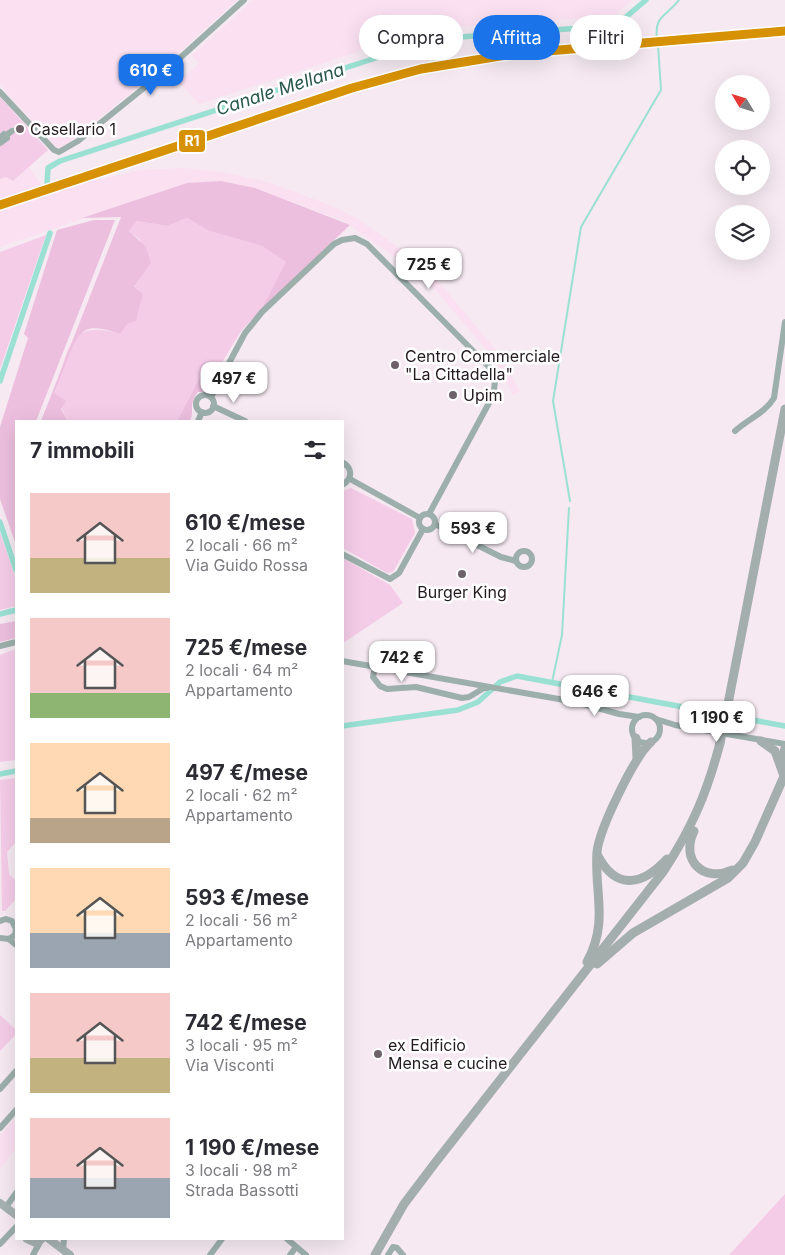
<!DOCTYPE html>
<html lang="it">
<meta charset="utf-8">
<style>
:root{--surface:#fff;--page:#f2f2f3;--text:#2b2b33;--muted:#7c7c81;--accent:#1a73e8}
body{margin:0;font-family:Inter,sans-serif;background:var(--page);color:var(--text);height:100vh;display:flex;flex-direction:column;font-size:19px;white-space:nowrap}
*{box-sizing:border-box;margin:0}
p{font-size:16px;color:var(--muted)}
.icon{flex:none;width:28px;height:28px;fill:none;stroke:currentColor;stroke-width:2;stroke-linecap:round;stroke-linejoin:round}
.map{position:relative;flex:1;overflow:hidden}
.sheet{position:absolute;left:15px;top:420px;width:329px;height:820px;display:flex;flex-direction:column;background:var(--surface);border-radius:0px;box-shadow:0 5px 20px #0002}
.sheet>*{flex:none}
.top-card{position:absolute;left:359px;top:15px;width:351px;height:45px;display:flex;gap:10px}
.needle{width:32px;rotate:308deg}
.fabs{position:absolute;left:715px;top:75px;display:grid;gap:10px}
.fabs a{display:grid;place-items:center;width:55px;height:55px;border-radius:50%;background:var(--surface);box-shadow:0 5px 20px #0002;font-size:25px}
.price{position:absolute;translate:-50% -42px;padding:0 11px;border-radius:10px;background:#fff;color:#222;font-size:16px;line-height:32px;filter:drop-shadow(0 1px 2px #0008)}
.price::after{content:'';position:absolute;left:50%;top:30px;width:15px;height:11px;margin-left:-8px;background:inherit;clip-path:polygon(0 0,100% 0,50% 100%)}
.price.on{background:var(--accent);color:#fff}
ul{padding:0;list-style:none}
li{display:flex;align-items:center;gap:15px;height:125px;padding:0 15px}
li span{display:grid;place-items:center;flex:none;width:140px;height:100px;border-radius:0px;color:#555}
li>.icon{margin-inline-start:auto}
span .icon{width:60px;height:60px;fill:#fffc;stroke-width:1}
li b{font-size:21px}
h2{display:flex;justify-content:space-between;align-items:center;height:60px;padding:0 15px;font-size:21px}
.chip{padding:0 18px;border-radius:22px;background:var(--surface);box-shadow:0 5px 20px #0002;font-size:18px;line-height:45px}
.chip.on{background:var(--accent);color:#fff}
.map>svg:first-child{display:block}
.built{fill:#fae0f1}
.green{fill:#f5cce8}
.forest{fill:#ecbfde}
.lines{fill:none;stroke-linecap:round;stroke-linejoin:round}
.stream{stroke:#9ae1d3;stroke-width:2}
.canal{stroke:#9ae1d3;stroke-width:5.5}
.minor{stroke:#9cafab;stroke-width:6}
.major{stroke:#a6b2b1;stroke-width:8}
.highway{stroke:#a4aead;stroke-width:9}
.highway-bridge{stroke:#a4aead;stroke-width:9}
.rail-1-casing{stroke:#fff;stroke-width:12}
.rail-1{stroke:#d79105;stroke-width:9}
.poi-dot{fill:#6e626a;stroke:#fff;stroke-width:2}
.labels{text-anchor:middle;dominant-baseline:central;stroke-width:5;stroke-linejoin:round;paint-order:stroke}
.poi-label{font-size:16px;fill:#241a20;stroke:#fff;text-anchor:start}
.water-label{font-size:18px;font-style:italic;fill:#29574d;stroke:#fff}
.line-badge{stroke:#fff;stroke-width:2}
.badge-label{font-size:14px;text-anchor:middle;font-weight:bold;fill:#fff}
</style>
<div class="map">
<svg width="785" height="1255" viewBox="0 0 785 1255">
<rect width="100%" height="100%" fill="#f6e9f2"/>
<g class="built">
<polygon points="0,0 237,0 183,49 77,137 58,149 0,85"/>
<polygon points="253,0 632,0 613,16 444,28 391,41 199,104 178,81 199,64 192,55"/>
<polygon points="29,167 43,188 94,170 98,180 141,170 184,168 226,173 272,183 337,208 358,219 399,248 438,281 495,349 520,391 513,395 493,358 437,292 409,267 344,221 255,188 221,181 187,183 0,247 0,179 6,177 13,181"/>
<polygon points="15,1119 16,1148 0,1169 0,1135"/>
</g>
<g class="green">
<polygon points="0,97 48,150 13,181 6,177 0,179"/>
<path d="M187 218 209 231 262 246 287 262 261 310 241 331 210 382 199 379 177 421H68L54 393C69 354 65 317 120 334L134 288 141 277 140 240 129 231 137 221 167 226Z"/>
<polygon points="46,235 0,369 0,252"/>
<polygon points="351,488 412,519 415,533 393,572 387,573 343,548 343,491"/>
<polygon points="0,532 16,579 16,606 0,610"/>
<polygon points="343,558 390,585 403,603 343,643"/>
<polygon points="16,649 16,760 0,762 0,655"/>
<polygon points="16,778 16,842 7,852 9,874 16,881 16,899 5,911 2,911 0,780"/>
<polygon points="0,1015 16,1030 16,1034 0,1051"/>
<polygon points="785,1194 785,1255 729,1255"/>
</g>
<g class="forest">
<path d="M221 181 255 188 350 225 261 310 286 262 262 246 209 231 187 218 167 226 137 221 129 231 146 247 151 263 134 287 143 294 136 321 128 323 120 334C89 324 81 325 69 356 64 368 59 380 54 393L66 401 61 409 68 421H41L121 217 82 218 187 183Z"/>
<polygon points="94,220 115,220 36,421 16,421 16,545 0,499 0,427 28,338 24,334 57,230"/>
<path d="M199 379 210 382 205 392H198C188 404 195 410 190 421H177Z"/>
<polygon points="16,621 16,638 0,642 0,624"/>
</g>
<g class="lines">
<g class="stream">
<path d="M657 39C654 15 666 17 679 0"/>
<polyline points="570,501 553,401 581,227 661,90 658,45"/>
<polyline points="552,682 562,635 569,508"/>
</g>
<g class="canal">
<polyline points="47,185 48,168 60,161 434,39 606,26 626,17 646,0"/>
<polyline points="0,381 50,233"/>
<polyline points="0,522 16,570"/>
<polyline points="0,614 16,610"/>
<polyline points="342,726 458,710 478,702 500,682 517,676 785,726"/>
<polyline points="0,774 16,771"/>
</g>
<g class="minor">
<polyline points="0,92 54,150 59,152 78,141 170,67 244,0"/>
<polyline points="5,136 12,131"/>
<polyline points="0,138 4,134 7,138 0,143"/>
<circle cx="205" cy="404" r="9"/>
<path d="M211 397 245 333 262 312 334 244 342 240 355 238 367 244 489 367C498 379 495 391 489 403L429 514"/>
<polyline points="213,406 245,421"/>
<polyline points="198,421 202,412"/>
<path d="M735 431C748 419 765 413 774 398L785 322"/>
<path d="M342 462C353 468 353 479 342 485"/>
<polyline points="350,479 420,518"/>
<circle cx="427" cy="522" r="8"/>
<polyline points="435,524 501,557 516,561"/>
<circle cx="524" cy="559" r="8"/>
<polyline points="342,554 390,579 399,573 423,529"/>
<polyline points="0,646 16,642"/>
<polyline points="342,661 576,702 619,714 639,717"/>
<polyline points="375,667 373,677 380,686 387,689 416,687 462,698 469,697 484,688 487,688"/>
<circle cx="646" cy="729" r="14"/>
<polyline points="656,719 675,725 785,744"/>
<polyline points="0,921 6,919 12,921 16,929 15,935 9,939 0,938"/>
<polyline points="9,939 16,945"/>
<polyline points="0,1089 16,1071"/>
<polyline points="0,1128 16,1110"/>
<polyline points="6,1207 16,1193"/>
<polyline points="287,1239 306,1255"/>
<polyline points="0,1244 16,1227"/>
<polyline points="63,1250 64,1239"/>
<polyline points="33,1255 40,1242"/>
<polyline points="210,1255 222,1239"/>
<polyline points="290,1255 296,1247"/>
<polyline points="388,1255 393,1247 397,1248 403,1255"/>
</g>
<g class="major">
<polyline points="0,1203 16,1215"/>
<polyline points="27,1239 36,1243 42,1239"/>
<polyline points="49,1239 70,1255"/>
</g>
<g class="highway">
<polyline points="728,704 785,409"/>
<polyline points="636,738 637,758"/>
<polyline points="761,741 775,751 784,776"/>
<polyline points="781,764 785,748"/>
<path d="M694 831C680 860 703 883 732 870"/>
<path d="M598 856C617 892 644 884 667 859"/>
<path d="M587 962C609 922 594 892 597 852 599 830 634 757 651 742"/>
<polyline points="597,964 633,933 728,878 743,863 755,842 785,774"/>
<path d="M375 1255 404 1204 435 1163 663 872C692 828 707 793 720 743"/>
</g>
<polyline class="highway-bridge" points="720,743 728,704"/>
<defs>
<polyline id="rail-1" points="0,205 352,88 421,69 512,54 785,31"/>
</defs>
<use href="#rail-1" class="rail-1-casing"/>
<use href="#rail-1" class="rail-1"/>
</g>
<g class="poi-dot">
<circle cx="20" cy="129" r="5"/>
<circle cx="395" cy="365" r="5"/>
<circle cx="453" cy="395" r="5"/>
<circle cx="462" cy="574" r="5"/>
<circle cx="378" cy="1054" r="5"/>
</g>
<g class="labels">
<g class="poi-label">
<text x="30" y="129">Casellario 1</text>
<text x="405" y="356">Centro Commerciale<tspan x="405" dy="18">"La Cittadella"</tspan></text>
<text x="463" y="395">Upim</text>
<text x="462" y="592" text-anchor="middle">Burger King</text>
<text x="388" y="1045">ex Edificio<tspan x="388" dy="18">Mensa e cucine</tspan></text>
</g>
<g class="water-label">
<text transform="translate(280 89) rotate(-18)">Canale Mellana</text>
</g>
</g>
<rect class="line-badge" x="178" y="129" width="28" height="24" rx="5" fill="#d79105"/>
<g class="badge-label">
<text x="192" y="146">R1</text>
</g>
</svg>
<div class="fabs">
<a><svg class="needle" viewBox="-14 -14 28 28"><path d="M0-13l5 13h-10z" fill="#e53935"/><path d="M0 13l5-13h-10z" fill="#7c7c81"/></svg></a>
<a><svg class="icon" aria-label="locate" viewBox="0 0 24 24"><circle cx="12" cy="12" r="6"/><path d="M12 2v4M12 18v4M2 12h4M18 12h4"/></svg></a>
<a><svg class="icon" aria-label="layers" viewBox="0 0 24 24"><path d="M12 4l9 5-9 5-9-5zM3 14l9 5 9-5"/></svg></a>
</div>
<b class="price on" style="left:151px;top:96px">610 €</b>
<b class="price" style="left:429px;top:290px">725 €</b>
<b class="price" style="left:234px;top:404px">497 €</b>
<b class="price" style="left:473px;top:554px">593 €</b>
<b class="price" style="left:402px;top:683px">742 €</b>
<b class="price" style="left:595px;top:717px">646 €</b>
<b class="price" style="left:717px;top:743px">1 190 €</b>
<div class="top-card">
<a class="chip">Compra</a>
<a class="chip on">Affitta</a>
<a class="chip">Filtri</a>
</div>
<section class="sheet">
<h2>7 immobili<svg class="icon" aria-label="filters" viewBox="0 0 24 24"><path d="M4 7h16M4 17h16"/><circle cx="9" cy="7" r="2"/><circle cx="15" cy="17" r="2"/></svg></h2>
<ul>
<li><span style="background:linear-gradient(#f6c9c9 65%,#c2b280 0)"><svg class="icon" aria-label="home" viewBox="0 0 24 24"><path d="M3 11l9-7 9 7M6 9v11h12V9"/></svg></span><div><b>610 €/mese</b><p>2 locali · 66 m²</p><p>Via Guido Rossa</p></div></li>
<li><span style="background:linear-gradient(#f6c9c9 75%,#8fb573 0)"><svg class="icon" aria-label="home" viewBox="0 0 24 24"><path d="M3 11l9-7 9 7M6 9v11h12V9"/></svg></span><div><b>725 €/mese</b><p>2 locali · 64 m²</p><p>Appartamento</p></div></li>
<li><span style="background:linear-gradient(#ffd9b3 75%,#b9a48a 0)"><svg class="icon" aria-label="home" viewBox="0 0 24 24"><path d="M3 11l9-7 9 7M6 9v11h12V9"/></svg></span><div><b>497 €/mese</b><p>2 locali · 62 m²</p><p>Appartamento</p></div></li>
<li><span style="background:linear-gradient(#ffd9b3 65%,#9aa5b1 0)"><svg class="icon" aria-label="home" viewBox="0 0 24 24"><path d="M3 11l9-7 9 7M6 9v11h12V9"/></svg></span><div><b>593 €/mese</b><p>2 locali · 56 m²</p><p>Appartamento</p></div></li>
<li><span style="background:linear-gradient(#f6c9c9 65%,#c2b280 0)"><svg class="icon" aria-label="home" viewBox="0 0 24 24"><path d="M3 11l9-7 9 7M6 9v11h12V9"/></svg></span><div><b>742 €/mese</b><p>3 locali · 95 m²</p><p>Via Visconti</p></div></li>
<li><span style="background:linear-gradient(#f6c9c9 60%,#9aa5b1 0)"><svg class="icon" aria-label="home" viewBox="0 0 24 24"><path d="M3 11l9-7 9 7M6 9v11h12V9"/></svg></span><div><b>1 190 €/mese</b><p>3 locali · 98 m²</p><p>Strada Bassotti</p></div></li>
</ul>
</section>
</div>
